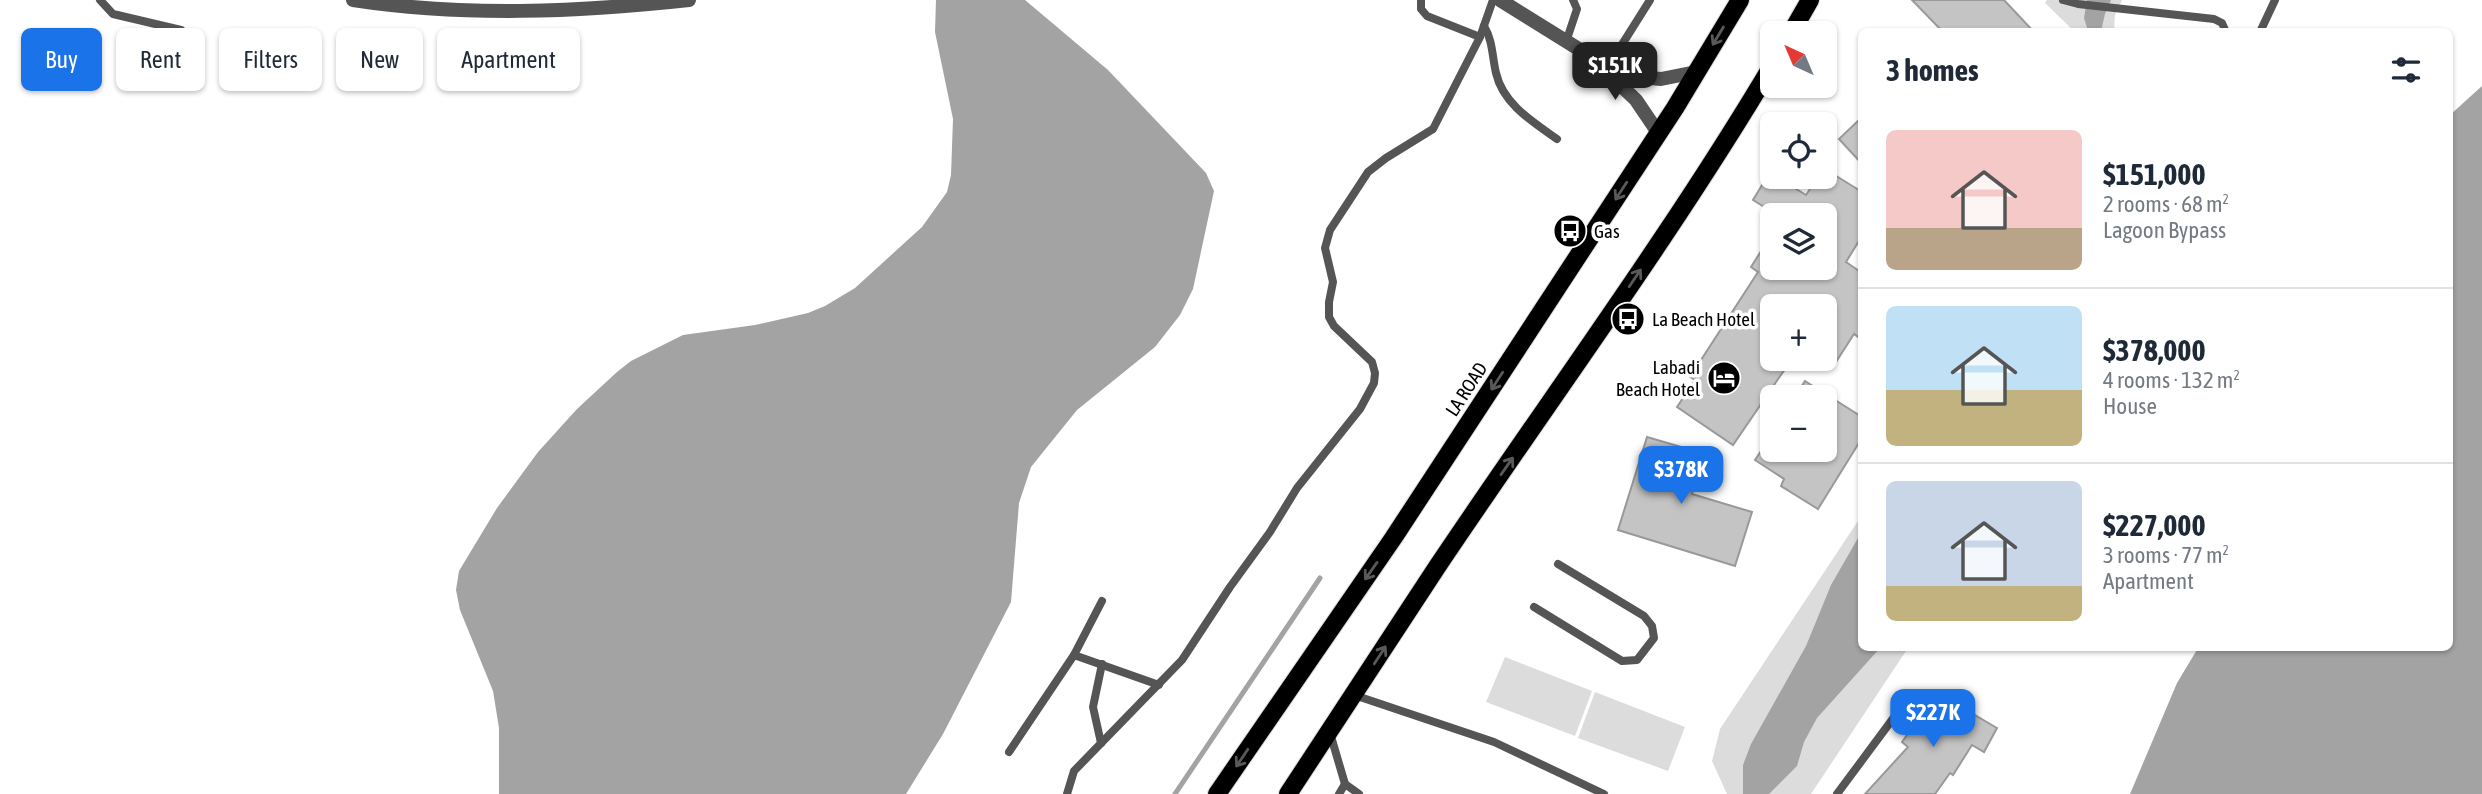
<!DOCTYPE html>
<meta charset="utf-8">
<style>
:root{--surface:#fff;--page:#f6f6f7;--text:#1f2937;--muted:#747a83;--line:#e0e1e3;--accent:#1a73e8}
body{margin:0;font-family:"Asap Condensed",sans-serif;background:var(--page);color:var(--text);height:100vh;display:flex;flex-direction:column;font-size:26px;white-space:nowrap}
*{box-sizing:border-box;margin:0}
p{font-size:23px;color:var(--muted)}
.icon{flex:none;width:38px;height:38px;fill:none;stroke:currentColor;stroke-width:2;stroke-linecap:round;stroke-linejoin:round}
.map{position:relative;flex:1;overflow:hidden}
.side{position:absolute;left:1858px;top:28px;width:595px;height:623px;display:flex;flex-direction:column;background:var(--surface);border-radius:10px;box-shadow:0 2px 5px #0004}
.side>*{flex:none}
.hud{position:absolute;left:21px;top:28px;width:665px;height:63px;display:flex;gap:14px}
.needle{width:46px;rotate:316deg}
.buttons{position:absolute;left:1760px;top:21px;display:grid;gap:14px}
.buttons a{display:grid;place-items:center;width:77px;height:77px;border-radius:10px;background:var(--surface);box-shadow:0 2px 5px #0004;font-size:35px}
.price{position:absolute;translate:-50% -60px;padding:0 16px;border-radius:14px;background:var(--accent);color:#fff;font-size:23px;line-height:46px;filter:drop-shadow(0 2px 4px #0008)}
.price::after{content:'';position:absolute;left:50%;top:42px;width:21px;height:16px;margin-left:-10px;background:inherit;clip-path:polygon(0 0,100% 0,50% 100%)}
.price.on{background:#222;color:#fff}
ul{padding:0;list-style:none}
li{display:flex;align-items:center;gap:21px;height:175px;padding:0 28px}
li+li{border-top:2px solid var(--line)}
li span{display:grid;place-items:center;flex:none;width:196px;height:140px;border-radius:10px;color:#555}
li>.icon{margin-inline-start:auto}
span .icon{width:84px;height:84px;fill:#fffc;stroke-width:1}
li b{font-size:30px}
h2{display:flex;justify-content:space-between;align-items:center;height:84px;padding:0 28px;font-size:30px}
.chip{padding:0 24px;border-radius:10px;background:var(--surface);box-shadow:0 2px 5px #0004;font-size:24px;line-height:63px}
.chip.on{background:var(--accent);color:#fff}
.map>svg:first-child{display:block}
.green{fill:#dcdcdc}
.water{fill:#a3a3a3}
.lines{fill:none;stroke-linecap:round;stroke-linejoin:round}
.stream{stroke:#a3a3a3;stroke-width:5}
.building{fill:#c4c4c4;stroke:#999;stroke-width:2}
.primary-casing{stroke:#dbdbdb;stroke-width:20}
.service{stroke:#555;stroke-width:8}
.minor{stroke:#555;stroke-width:14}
.primary{stroke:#000;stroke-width:18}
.oneway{stroke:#595959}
.labels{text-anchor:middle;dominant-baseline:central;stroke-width:7;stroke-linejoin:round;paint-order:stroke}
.poi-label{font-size:19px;fill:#000;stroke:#fff;text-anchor:start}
.street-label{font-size:19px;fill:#000;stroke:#fff}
</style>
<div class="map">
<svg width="2482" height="794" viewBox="0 0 2482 794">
<rect width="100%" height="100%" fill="#fff"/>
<g class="green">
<polygon points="2047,0 2122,0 2115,15 2114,32 2074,31 2045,3"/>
<polygon points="1862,515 1862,648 1908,648 1811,794 1727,794 1712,761 1720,729"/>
<polygon points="1505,657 1592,691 1575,736 1486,702"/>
<polygon points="1595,692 1685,727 1668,771 1578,738"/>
</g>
<g class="water">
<polygon points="936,0 1025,0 1108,70 1206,173 1214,191 1193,289 1180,315 1155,347 1077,410 1031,467 1019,503 1011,602 943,734 906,794 499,794 499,728 493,691 460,610 456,590 459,571 497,508 538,452 577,409 617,372 631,361 683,335 755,325 808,313 825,306 855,288 922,227 947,192 951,175 953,119 935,32"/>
<polygon points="2087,0 2111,0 2105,14 2101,31 2088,31 2084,18"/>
<polygon points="2482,86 2482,794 2130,794 2177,683 2198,648 2450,648 2450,115"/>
<polygon points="1862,531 1862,648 1880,648 1817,718 1804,742 1797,766 1769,794 1743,794 1743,765 1751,744 1806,646 1831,585"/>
</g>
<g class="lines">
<polyline class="stream" points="1175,794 1320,578"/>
</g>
<g class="building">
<polygon points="1912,0 2004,0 2034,32 1943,32"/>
<polygon points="1862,117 1862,164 1839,139"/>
<polygon points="1825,169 1862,192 1862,236 1846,262 1862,273 1862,340 1854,334 1836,362 1825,356 1825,303 1823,306 1773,306 1773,359 1789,359 1784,368 1785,369 1733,445 1677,407 1695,380 1690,377 1758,272 1751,267 1763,248 1769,253 1773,248 1773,268 1825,268 1825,215 1777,215 1753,200 1770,172 1773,177 1777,177 1806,195 1818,177 1825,177"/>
<polygon points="1805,381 1862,417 1862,438 1818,509 1781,486 1784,479 1755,460 1773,433 1773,450 1825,450 1825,397 1795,397"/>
<polygon points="1647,437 1705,454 1692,494 1752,512 1735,566 1618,530"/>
<polygon points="1931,696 1951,711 1956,704 1997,728 1984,752 1972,745 1953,775 1950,773 1935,794 1865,794 1908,747 1902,742 1907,735 1898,728 1910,710 1916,714"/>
</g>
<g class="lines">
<defs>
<g id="primary">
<polyline points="1791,33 1810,0"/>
<polyline points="1217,794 1394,537 1675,108 1740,0"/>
<path d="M1288 794C1338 719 1387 642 1437 567 1549 400 1670 237 1773 64"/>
</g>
</defs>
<use href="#primary" class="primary-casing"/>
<g class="service">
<polyline points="100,0 113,14 181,30"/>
<polyline points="1421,0 1421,9 1427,16 1480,37"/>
<polyline points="2063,0 2078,4 2214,19 2222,23 2226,32"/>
<path d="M1484 26C1493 41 1492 56 1496 73 1503 104 1533 122 1557 139"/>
<polyline points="2260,32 2275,0"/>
<polyline points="1566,42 1577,9 1573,0"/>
<polyline points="1611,62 1650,0"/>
<polyline points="1102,601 1074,655 1159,685"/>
<polyline points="1534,607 1622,661 1637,660 1654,638 1652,626 1644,616 1558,564"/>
<polyline points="1354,695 1494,742 1604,794"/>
<polyline points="1330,733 1345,784 1359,794"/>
<polyline points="1101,743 1093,707 1102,664"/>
<polyline points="1009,752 1074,655"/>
<polyline points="1067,794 1074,771 1182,660 1230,587 1270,532 1297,488 1360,409 1374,383 1375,373 1372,362 1334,326 1329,317 1329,302 1333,282 1325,248 1330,230 1368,172 1386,158 1433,129 1480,37 1493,0"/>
<polyline points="1339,794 1345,784"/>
<polyline points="1837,794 1909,697"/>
</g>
<g class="minor">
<path d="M353 0C465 17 578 12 689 0"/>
<polyline points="1500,0 1590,56 1636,100 1659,134"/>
<polyline points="1591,57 1650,78 1661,79 1696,72"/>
</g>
<use href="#primary" class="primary"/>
</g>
<defs><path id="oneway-shaft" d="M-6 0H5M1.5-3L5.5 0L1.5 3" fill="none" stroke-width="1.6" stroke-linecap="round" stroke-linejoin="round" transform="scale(1.75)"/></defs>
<g class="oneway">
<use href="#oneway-shaft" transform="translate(1718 36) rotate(121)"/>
<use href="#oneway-shaft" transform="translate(1621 191) rotate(123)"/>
<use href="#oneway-shaft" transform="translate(1635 278) rotate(-56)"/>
<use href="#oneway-shaft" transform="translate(1497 381) rotate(123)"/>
<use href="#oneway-shaft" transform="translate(1507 466) rotate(-55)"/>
<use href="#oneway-shaft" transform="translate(1371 571) rotate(125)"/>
<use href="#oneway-shaft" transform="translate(1380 655) rotate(-57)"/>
<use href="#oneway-shaft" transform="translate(1242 758) rotate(124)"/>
</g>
<defs>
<symbol id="bus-disc" viewBox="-11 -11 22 22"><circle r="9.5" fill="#000" stroke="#fff"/><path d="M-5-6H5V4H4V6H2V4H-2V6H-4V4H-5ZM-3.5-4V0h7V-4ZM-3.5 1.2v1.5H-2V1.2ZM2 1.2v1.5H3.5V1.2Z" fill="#fff"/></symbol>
<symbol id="hotel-disc" viewBox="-11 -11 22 22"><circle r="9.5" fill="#000" stroke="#fff"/><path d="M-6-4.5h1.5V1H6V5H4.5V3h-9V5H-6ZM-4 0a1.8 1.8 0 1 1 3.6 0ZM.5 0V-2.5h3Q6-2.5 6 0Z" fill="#fff"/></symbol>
</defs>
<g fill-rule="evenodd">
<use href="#bus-disc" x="1551" y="212" width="38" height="38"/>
<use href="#bus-disc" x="1609" y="300" width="38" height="38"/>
<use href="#hotel-disc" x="1705" y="359" width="38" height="38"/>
</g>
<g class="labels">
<g class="poi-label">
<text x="1594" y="231">Gas</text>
<text x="1652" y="319">La Beach Hotel</text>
<text x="1700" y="367" text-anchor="end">Labadi<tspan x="1700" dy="22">Beach Hotel</tspan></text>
</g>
<g class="street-label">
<text transform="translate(1466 389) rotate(-57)">LA ROAD</text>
</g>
</g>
</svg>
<div class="buttons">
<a><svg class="needle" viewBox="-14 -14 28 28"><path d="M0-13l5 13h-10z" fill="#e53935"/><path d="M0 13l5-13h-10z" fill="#747a83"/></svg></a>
<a><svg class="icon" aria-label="locate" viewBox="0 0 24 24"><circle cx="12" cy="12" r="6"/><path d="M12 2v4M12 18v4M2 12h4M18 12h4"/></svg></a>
<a><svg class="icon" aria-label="layers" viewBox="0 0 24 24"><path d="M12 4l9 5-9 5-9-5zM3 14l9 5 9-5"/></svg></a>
<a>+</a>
<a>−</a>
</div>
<b class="price on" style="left:1615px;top:102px">$151K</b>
<b class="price" style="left:1681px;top:506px">$378K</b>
<b class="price" style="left:1933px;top:749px">$227K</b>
<div class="hud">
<a class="chip on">Buy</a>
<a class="chip">Rent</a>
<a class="chip">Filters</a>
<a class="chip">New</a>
<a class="chip">Apartment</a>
</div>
<section class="side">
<h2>3 homes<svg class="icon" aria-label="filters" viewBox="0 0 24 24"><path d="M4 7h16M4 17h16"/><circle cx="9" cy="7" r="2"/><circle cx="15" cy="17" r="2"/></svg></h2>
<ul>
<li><span style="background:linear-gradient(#f6c9c9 70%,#b9a48a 0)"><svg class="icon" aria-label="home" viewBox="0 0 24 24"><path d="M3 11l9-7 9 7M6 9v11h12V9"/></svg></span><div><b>$151,000</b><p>2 rooms · 68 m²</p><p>Lagoon Bypass</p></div></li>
<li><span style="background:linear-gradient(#bfe0f5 60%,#c2b280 0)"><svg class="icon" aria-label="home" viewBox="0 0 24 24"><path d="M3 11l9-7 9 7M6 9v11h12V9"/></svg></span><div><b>$378,000</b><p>4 rooms · 132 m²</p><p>House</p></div></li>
<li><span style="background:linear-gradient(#c9d6e8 75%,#c2b280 0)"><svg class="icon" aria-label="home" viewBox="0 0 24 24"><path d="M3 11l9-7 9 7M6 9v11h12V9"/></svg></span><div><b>$227,000</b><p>3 rooms · 77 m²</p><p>Apartment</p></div></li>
</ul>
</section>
</div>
